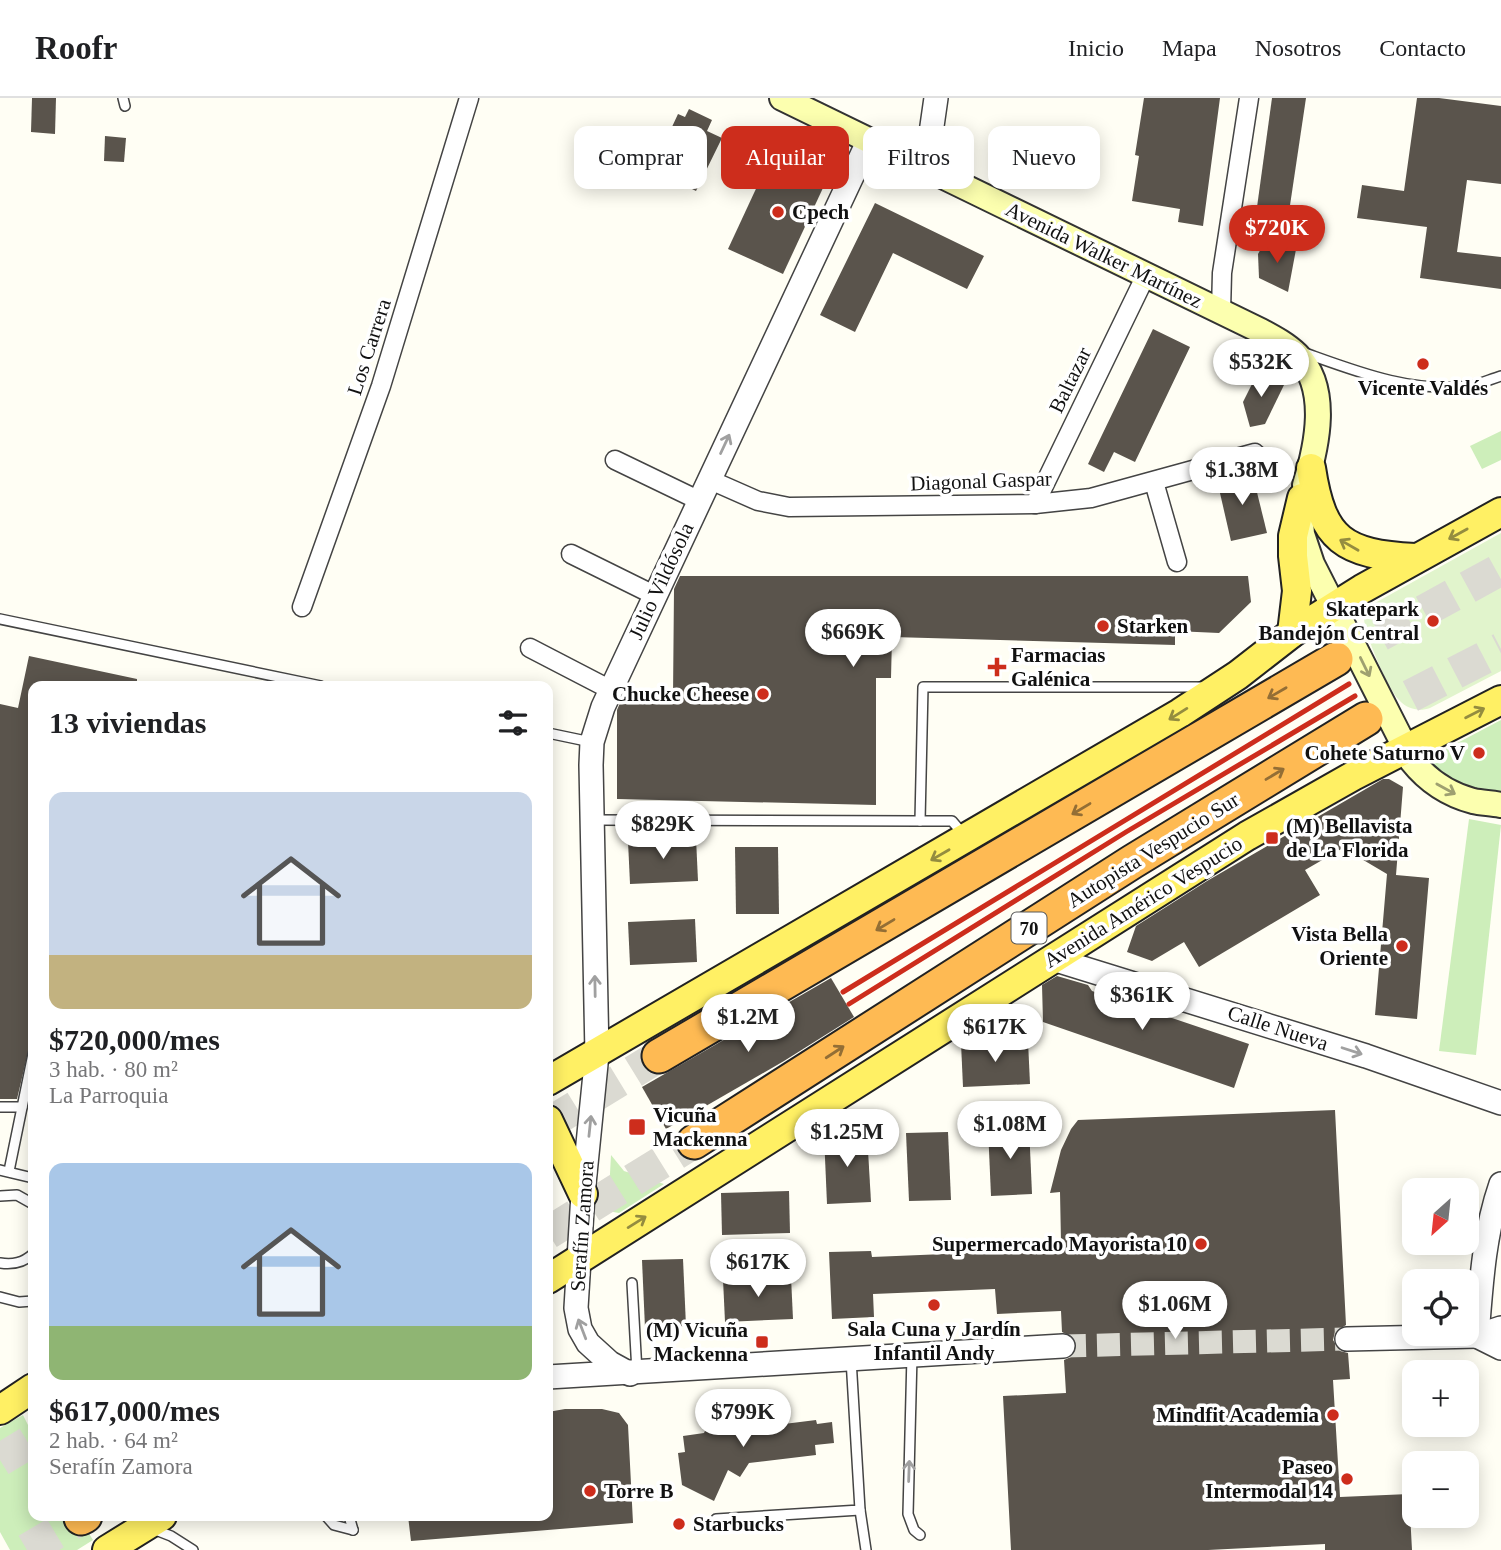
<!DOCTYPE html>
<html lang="es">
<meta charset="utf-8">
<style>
:root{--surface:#fff;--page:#f6f6f6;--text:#202124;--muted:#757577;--line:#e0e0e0;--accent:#cd2d1c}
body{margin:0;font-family:"Times New Roman",serif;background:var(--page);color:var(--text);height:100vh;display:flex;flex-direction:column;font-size:26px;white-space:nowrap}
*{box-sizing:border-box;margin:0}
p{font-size:23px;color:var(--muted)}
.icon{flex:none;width:38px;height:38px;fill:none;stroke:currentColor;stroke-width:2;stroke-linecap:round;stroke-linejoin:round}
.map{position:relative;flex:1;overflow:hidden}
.drawer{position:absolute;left:28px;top:583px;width:525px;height:840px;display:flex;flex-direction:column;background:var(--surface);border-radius:14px;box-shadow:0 4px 18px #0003}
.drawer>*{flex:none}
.hud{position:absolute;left:574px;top:28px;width:665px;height:63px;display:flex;gap:14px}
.needle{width:46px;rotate:207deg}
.buttons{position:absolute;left:1402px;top:1080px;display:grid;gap:14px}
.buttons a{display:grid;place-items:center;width:77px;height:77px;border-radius:14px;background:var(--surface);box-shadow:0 4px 18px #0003;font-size:35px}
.price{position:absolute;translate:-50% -60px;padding:0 16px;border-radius:24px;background:#fff;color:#222;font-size:23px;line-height:46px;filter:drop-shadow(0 2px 4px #0008)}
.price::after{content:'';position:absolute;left:50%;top:42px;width:21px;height:16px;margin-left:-10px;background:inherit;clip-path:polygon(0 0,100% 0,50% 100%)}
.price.selected{background:var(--accent);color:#fff}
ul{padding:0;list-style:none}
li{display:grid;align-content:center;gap:14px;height:371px;padding:0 21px}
li span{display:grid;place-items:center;height:217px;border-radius:14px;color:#555}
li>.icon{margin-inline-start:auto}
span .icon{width:126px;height:126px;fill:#fffc;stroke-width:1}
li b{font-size:30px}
h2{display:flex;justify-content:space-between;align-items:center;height:84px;padding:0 21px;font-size:30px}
.tag{padding:0 24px;border-radius:14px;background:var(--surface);box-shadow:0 4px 18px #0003;font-size:24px;line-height:63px}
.tag.selected{background:var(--accent);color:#fff}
header{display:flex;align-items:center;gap:42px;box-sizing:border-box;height:98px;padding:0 35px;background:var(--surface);border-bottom:2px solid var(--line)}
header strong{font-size:33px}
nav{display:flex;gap:38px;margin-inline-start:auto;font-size:24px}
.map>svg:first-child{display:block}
.green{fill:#cdeeba}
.pitch{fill:#e1f4cc}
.building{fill:#5a544c}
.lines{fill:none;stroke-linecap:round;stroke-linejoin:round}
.tertiary-tunnel{stroke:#dbdad2;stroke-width:23;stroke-dasharray:23 11;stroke-linecap:butt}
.motorway-tunnel{stroke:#dbdad2;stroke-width:33;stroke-dasharray:33 17;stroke-linecap:butt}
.service-casing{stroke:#444;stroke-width:12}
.minor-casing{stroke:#444;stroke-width:21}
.tertiary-casing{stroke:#444;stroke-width:26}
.secondary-casing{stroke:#333;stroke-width:28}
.primary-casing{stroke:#222;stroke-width:32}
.motorway-casing{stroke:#222;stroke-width:37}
.service{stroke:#fff;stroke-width:9}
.minor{stroke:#fff;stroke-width:18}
.tertiary{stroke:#fff;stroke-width:23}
.secondary{stroke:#fcffaf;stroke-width:24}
.primary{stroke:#fff064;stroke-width:28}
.motorway{stroke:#feba53;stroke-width:33}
.rail{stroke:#cd2d1c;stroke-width:5}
.oneway{stroke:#a0a0a0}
.oneway2{stroke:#948c3f}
.oneway3{stroke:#9ea070}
.oneway4{stroke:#936e35}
.poi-dot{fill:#cd2d1c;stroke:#fff;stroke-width:2.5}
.labels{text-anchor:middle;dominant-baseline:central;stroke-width:7;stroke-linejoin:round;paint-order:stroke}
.shield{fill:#fff;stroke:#585858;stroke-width:2}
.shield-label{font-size:19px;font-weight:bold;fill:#111}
.poi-label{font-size:21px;font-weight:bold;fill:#111;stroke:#fff;text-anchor:end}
.street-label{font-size:21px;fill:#111;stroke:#fff}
</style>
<header>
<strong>Roofr</strong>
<nav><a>Inicio</a><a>Mapa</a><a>Nosotros</a><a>Contacto</a></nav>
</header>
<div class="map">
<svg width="1501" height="1452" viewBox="0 0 1501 1452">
<rect width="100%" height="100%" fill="#fffef4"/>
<g class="green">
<polygon points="1501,333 1501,362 1482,371 1470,348"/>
<polygon points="1501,622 1501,697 1463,691 1426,665 1427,661"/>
<polygon points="1469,721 1501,727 1476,957 1439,953"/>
<polygon points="611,1057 624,1073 664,1086 619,1115 608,1113"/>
<polygon points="23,1317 33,1337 33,1418 78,1418 93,1442 77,1452 10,1452 0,1434 0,1330"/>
</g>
<path class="pitch" d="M1501 435V573L1430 610C1419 614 1407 611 1399 602 1388 591 1364 535 1364 520L1375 505Z"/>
<g class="building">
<polygon points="32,0 56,0 55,36 31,34"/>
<polygon points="1144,0 1220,0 1203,128 1178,124 1180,111 1132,103 1139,58 1135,57"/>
<polygon points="1272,0 1306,0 1289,114 1257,109"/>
<polygon points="1417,0 1439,0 1501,8 1501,86 1467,82 1457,154 1501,159 1501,191 1420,180 1427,129 1357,120 1362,87 1404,93"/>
<polygon points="689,11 712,22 707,33 722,40 696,93 654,72 661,59 667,59 679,35 671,31 678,16 685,19"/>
<polygon points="105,38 126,40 124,64 104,63"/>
<polygon points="774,52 829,77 783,176 728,151"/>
<polygon points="875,105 984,158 967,191 893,155 855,234 820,217"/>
<polygon points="1297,146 1288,194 1259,180 1258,156 1262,149"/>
<polygon points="1153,231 1190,249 1135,364 1114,354 1104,374 1088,366"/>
<polygon points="1258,274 1284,287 1265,326 1250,329 1243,304"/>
<polygon points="1252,374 1267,435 1231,443 1217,382"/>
<polygon points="680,478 1248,478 1251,504 1219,535 1175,533 1175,547 892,539 891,580 876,580 876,707 617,701 617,612 620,605 640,606 640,597 673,598 674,491"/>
<polygon points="29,558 137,581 137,588 33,588 33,933 17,1001 0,1001 0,606 18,610"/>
<polygon points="1383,681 1389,681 1403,689 1396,777 1429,780 1417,921 1375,917 1387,776 1343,750 1305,772 1320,797 1199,869 1184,844 1152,863 1127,854 1136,828 1207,783"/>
<polygon points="696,740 698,783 630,786 628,743"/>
<polygon points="735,749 778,749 779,816 736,816"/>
<polygon points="695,821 697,864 630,867 628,824"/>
<polygon points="1057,878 1088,887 1092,893 1249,946 1234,990 1043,924 1042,887"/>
<polygon points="831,880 854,919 784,963 666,1031 642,989"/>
<polygon points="1028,943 1030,986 963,989 961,945"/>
<polygon points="1335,1012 1346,1227 1335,1234 1333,1242 1340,1253 1348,1255 1350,1281 1333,1282 1340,1399 1409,1396 1412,1452 1325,1452 1325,1446 1208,1452 1011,1452 1003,1298 1066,1295 1064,1262 1071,1259 1077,1248 1074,1240 1062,1234 1061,1213 997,1216 995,1191 873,1196 874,1219 832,1221 829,1154 871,1153 872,1159 993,1154 993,1148 1035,1146 1035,1151 1037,1146 1061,1144 1060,1094 1050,1095 1061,1052 1071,1031 1078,1022"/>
<polygon points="1029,1028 1032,1096 991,1098 988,1030"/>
<polygon points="948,1034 951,1102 909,1103 906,1035"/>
<polygon points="867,1035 871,1104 827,1106 824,1037"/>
<polygon points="789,1093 790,1135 722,1137 721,1095"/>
<polygon points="683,1161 686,1228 645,1230 642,1162"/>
<polygon points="791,1179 793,1221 725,1224 723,1181"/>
<polygon points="716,1309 760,1329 816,1322 817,1326 832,1324 834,1345 815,1347 816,1357 749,1365 740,1379 728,1372 714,1403 682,1387 678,1355 685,1354 683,1338 704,1335"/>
<polygon points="565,1311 602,1311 619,1315 628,1327 633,1425 411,1443 408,1418 548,1418 548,1314"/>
</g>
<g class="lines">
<polyline class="tertiary-tunnel" points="1063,1248 1347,1241"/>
<g class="motorway-tunnel">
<polyline points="1336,561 1501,471"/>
<polyline points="1366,621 1501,551"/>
<polyline points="548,1026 659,958"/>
<polyline points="548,1135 694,1044"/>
<polyline points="0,1362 33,1342"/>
<polyline points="27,1452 81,1420"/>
</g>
<defs>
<g id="service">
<polyline points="123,0 125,8"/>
<path d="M1305 255C1358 274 1411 295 1470 288 1480 286 1491 281 1501 278"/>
<polyline points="0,521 321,588"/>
<polyline points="548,635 591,644"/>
<polyline points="592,722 920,723"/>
<polyline points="964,737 952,723 920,723 923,589 1204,589"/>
<polyline points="0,1009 22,1009"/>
<polyline points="0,1072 33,1080"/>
<polyline points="9,1073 33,956"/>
<polyline points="0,1098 17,1097 33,1106"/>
<path d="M0 1165C13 1167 23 1165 33 1156"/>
<polyline points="632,1185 637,1274"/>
<polyline points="0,1199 19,1204 33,1203"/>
<polyline points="912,1257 908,1416 914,1432 920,1437"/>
<polyline points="860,1412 866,1452"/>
<polyline points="326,1418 334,1427 353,1432"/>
<polyline points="349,1418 353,1432"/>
<polyline points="716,1421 860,1412 851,1261"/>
<polyline points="153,1431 171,1438 193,1452"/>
</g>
<g id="minor">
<polyline points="1221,213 1222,175 1249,0"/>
<polyline points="615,362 698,402"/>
<polyline points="708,381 758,403 789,409 1035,406 1091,400 1255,355"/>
<polyline points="1154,384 1177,464"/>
<polyline points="1035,406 1146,177"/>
<polyline points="571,456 654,497"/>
<polyline points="302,509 381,288 469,0"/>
<polyline points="530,550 611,592"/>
</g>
<g id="tertiary">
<polyline points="926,70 936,0"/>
<polyline points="1053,861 1366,958 1501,1005"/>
<path d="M1477 1238C1481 1186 1484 1135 1501 1086"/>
<polyline points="1477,1238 1501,1250"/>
<polyline points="1347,1241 1477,1238 1501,1230"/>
<polyline points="630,1276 610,1265 588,1245 580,1231 576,1210 583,1096 597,956 591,667 592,644 603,609 869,42"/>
<polyline points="548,1279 1063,1248"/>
</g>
<g id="secondary">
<path d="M782 0 1261 233C1274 240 1287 247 1297 257 1330 290 1317 348 1305 387"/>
<path d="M1301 423 1302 436 1312 466 1412 663C1428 683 1447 696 1473 703 1482 705 1492 705 1501 707"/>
</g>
<g id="primary">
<path d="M1311 370C1322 443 1344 456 1415 460"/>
<polyline points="1292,535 1297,493 1293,458 1293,438 1302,400"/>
<polyline points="548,983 1180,615 1238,577 1292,535 1362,491 1501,414"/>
<polyline points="548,1022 583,1096"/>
<polyline points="548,1181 1247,738 1353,678 1501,602"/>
<polyline points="0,1312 33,1290"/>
<polyline points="107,1452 162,1418"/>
</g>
<g id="motorway">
<polyline points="659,958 1336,561"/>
<polyline points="694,1044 1132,764 1366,621"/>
<polyline points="81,1420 85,1418"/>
</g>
</defs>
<use href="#service" class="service-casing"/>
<use href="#minor" class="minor-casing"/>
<use href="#tertiary" class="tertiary-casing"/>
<use href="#secondary" class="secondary-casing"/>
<use href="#primary" class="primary-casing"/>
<use href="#motorway" class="motorway-casing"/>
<use href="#service" class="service"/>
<use href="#minor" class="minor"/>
<use href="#tertiary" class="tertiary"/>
<use href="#secondary" class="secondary"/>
<use href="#primary" class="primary"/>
<use href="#motorway" class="motorway"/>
<g class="rail">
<polyline points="843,894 1349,586"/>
<polyline points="849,906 1126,734 1355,598"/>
</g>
</g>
<defs><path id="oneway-shaft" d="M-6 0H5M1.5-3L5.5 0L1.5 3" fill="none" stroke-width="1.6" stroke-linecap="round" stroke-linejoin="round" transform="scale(1.75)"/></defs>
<g class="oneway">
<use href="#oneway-shaft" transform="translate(725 346) rotate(-65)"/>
<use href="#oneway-shaft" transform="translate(595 888) rotate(-91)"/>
<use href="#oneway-shaft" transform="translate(1352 953) rotate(18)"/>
<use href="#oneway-shaft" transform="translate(590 1028) rotate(-84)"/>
<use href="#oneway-shaft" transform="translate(582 1231) rotate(-111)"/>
<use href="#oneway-shaft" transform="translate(909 1373) rotate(-88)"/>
</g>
<g class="oneway2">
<use href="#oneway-shaft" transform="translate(1458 436) rotate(151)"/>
<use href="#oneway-shaft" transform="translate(1349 447) rotate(-150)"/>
<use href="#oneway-shaft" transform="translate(1475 615) rotate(-27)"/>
<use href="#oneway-shaft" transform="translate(1178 616) rotate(148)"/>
<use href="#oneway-shaft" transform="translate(940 757) rotate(150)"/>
<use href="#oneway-shaft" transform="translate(637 1124) rotate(-32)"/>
</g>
<g class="oneway3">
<use href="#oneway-shaft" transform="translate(1365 569) rotate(64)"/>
<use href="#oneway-shaft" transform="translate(1446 691) rotate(29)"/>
</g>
<g class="oneway4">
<use href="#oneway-shaft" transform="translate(1277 595) rotate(150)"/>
<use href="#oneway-shaft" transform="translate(1275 676) rotate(-31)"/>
<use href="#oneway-shaft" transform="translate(1081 711) rotate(149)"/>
<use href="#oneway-shaft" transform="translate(885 827) rotate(149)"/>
<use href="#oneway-shaft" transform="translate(835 954) rotate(-33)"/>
</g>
<g class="poi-dot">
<circle cx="778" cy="114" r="7"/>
<circle cx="1423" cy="266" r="7"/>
<circle cx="1433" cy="523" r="7"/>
<circle cx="1103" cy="528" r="7"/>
<path d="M993.5 558.5h7v7h7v7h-7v7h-7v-7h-7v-7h7z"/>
<circle cx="763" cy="596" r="7"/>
<circle cx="1479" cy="655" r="7"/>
<rect x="1265" y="733" width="14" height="14" rx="3.5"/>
<circle cx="1402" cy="848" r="7"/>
<rect x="628" y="1020" width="18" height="18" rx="3.5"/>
<circle cx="1201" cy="1146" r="7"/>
<circle cx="934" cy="1207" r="7"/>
<rect x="755" y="1237" width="14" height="14" rx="3.5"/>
<circle cx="1333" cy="1317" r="7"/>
<circle cx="1347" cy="1381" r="7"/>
<circle cx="590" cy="1393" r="7"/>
<circle cx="679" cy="1426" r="7"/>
</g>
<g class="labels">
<rect class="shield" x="1011.5" y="814.5" width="35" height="31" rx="5"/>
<g class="shield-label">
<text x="1029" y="830">70</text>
</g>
<g class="poi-label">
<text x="792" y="114" text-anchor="start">Cpech</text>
<text x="1423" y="290" text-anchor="middle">Vicente Valdés</text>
<text x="1419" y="511">Skatepark<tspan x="1419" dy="24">Bandejón Central</tspan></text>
<text x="1117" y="528" text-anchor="start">Starken</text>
<text x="1011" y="557" text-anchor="start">Farmacias<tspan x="1011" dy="24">Galénica</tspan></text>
<text x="749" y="596">Chucke Cheese</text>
<text x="1465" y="655">Cohete Saturno V</text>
<text x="1286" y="728" text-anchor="start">(M) Bellavista<tspan x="1286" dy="24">de La Florida</tspan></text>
<text x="1388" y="836">Vista Bella<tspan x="1388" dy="24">Oriente</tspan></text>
<text x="653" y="1017" text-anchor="start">Vicuña<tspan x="653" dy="24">Mackenna</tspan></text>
<text x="1187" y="1146">Supermercado Mayorista 10</text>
<text x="934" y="1231" text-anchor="middle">Sala Cuna y Jardín<tspan x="934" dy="24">Infantil Andy</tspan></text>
<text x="748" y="1232">(M) Vicuña<tspan x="748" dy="24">Mackenna</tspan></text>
<text x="1319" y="1317">Mindfit Academia</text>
<text x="1333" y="1369">Paseo<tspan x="1333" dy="24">Intermodal 14</tspan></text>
<text x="604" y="1393" text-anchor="start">Torre B</text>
<text x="693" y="1426" text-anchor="start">Starbucks</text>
</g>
<g class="street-label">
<text transform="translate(1104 157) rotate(26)">Avenida Walker Martínez</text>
<text transform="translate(369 249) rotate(-72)">Los Carrera</text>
<text transform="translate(1070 282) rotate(-64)">Baltazar</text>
<text transform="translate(981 383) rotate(-2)">Diagonal Gaspar</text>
<text transform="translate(661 483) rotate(-65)">Julio Vildósola</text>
<text transform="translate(1153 752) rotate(-32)">Autopista Vespucio Sur</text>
<text transform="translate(1143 804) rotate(-32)">Avenida Américo Vespucio</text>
<text transform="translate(1278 930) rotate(18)">Calle Nueva</text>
<text transform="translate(582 1128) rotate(-86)">Serafín Zamora</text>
</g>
</g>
</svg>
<div class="buttons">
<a><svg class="needle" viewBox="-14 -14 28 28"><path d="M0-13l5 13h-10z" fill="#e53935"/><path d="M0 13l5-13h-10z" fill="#757577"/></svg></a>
<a><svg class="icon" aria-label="locate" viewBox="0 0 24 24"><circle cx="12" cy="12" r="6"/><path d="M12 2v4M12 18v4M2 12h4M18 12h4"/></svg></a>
<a>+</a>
<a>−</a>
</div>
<b class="price selected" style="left:1277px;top:167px">$720K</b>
<b class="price" style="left:1261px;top:301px">$532K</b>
<b class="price" style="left:1242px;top:409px">$1.38M</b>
<b class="price" style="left:853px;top:571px">$669K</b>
<b class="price" style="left:663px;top:763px">$829K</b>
<b class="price" style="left:1142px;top:934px">$361K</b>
<b class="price" style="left:748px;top:956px">$1.2M</b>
<b class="price" style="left:995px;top:966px">$617K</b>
<b class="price" style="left:1010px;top:1063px">$1.08M</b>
<b class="price" style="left:847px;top:1071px">$1.25M</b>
<b class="price" style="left:758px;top:1201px">$617K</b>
<b class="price" style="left:1175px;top:1243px">$1.06M</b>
<b class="price" style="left:743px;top:1351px">$799K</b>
<div class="hud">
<a class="tag">Comprar</a>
<a class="tag selected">Alquilar</a>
<a class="tag">Filtros</a>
<a class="tag">Nuevo</a>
</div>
<section class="drawer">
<h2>13 viviendas<svg class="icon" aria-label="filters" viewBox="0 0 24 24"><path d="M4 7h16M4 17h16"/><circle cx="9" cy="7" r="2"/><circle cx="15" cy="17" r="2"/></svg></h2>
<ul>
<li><span style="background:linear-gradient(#c9d6e8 75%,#c2b280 0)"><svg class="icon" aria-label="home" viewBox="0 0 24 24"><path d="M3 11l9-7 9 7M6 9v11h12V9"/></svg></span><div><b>$720,000/mes</b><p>3 hab. · 80 m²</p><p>La Parroquia</p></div></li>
<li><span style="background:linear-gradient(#a9c7e8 75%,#8fb573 0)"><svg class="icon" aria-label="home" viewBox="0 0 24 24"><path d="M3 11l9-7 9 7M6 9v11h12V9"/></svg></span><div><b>$617,000/mes</b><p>2 hab. · 64 m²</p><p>Serafín Zamora</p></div></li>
</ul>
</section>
</div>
